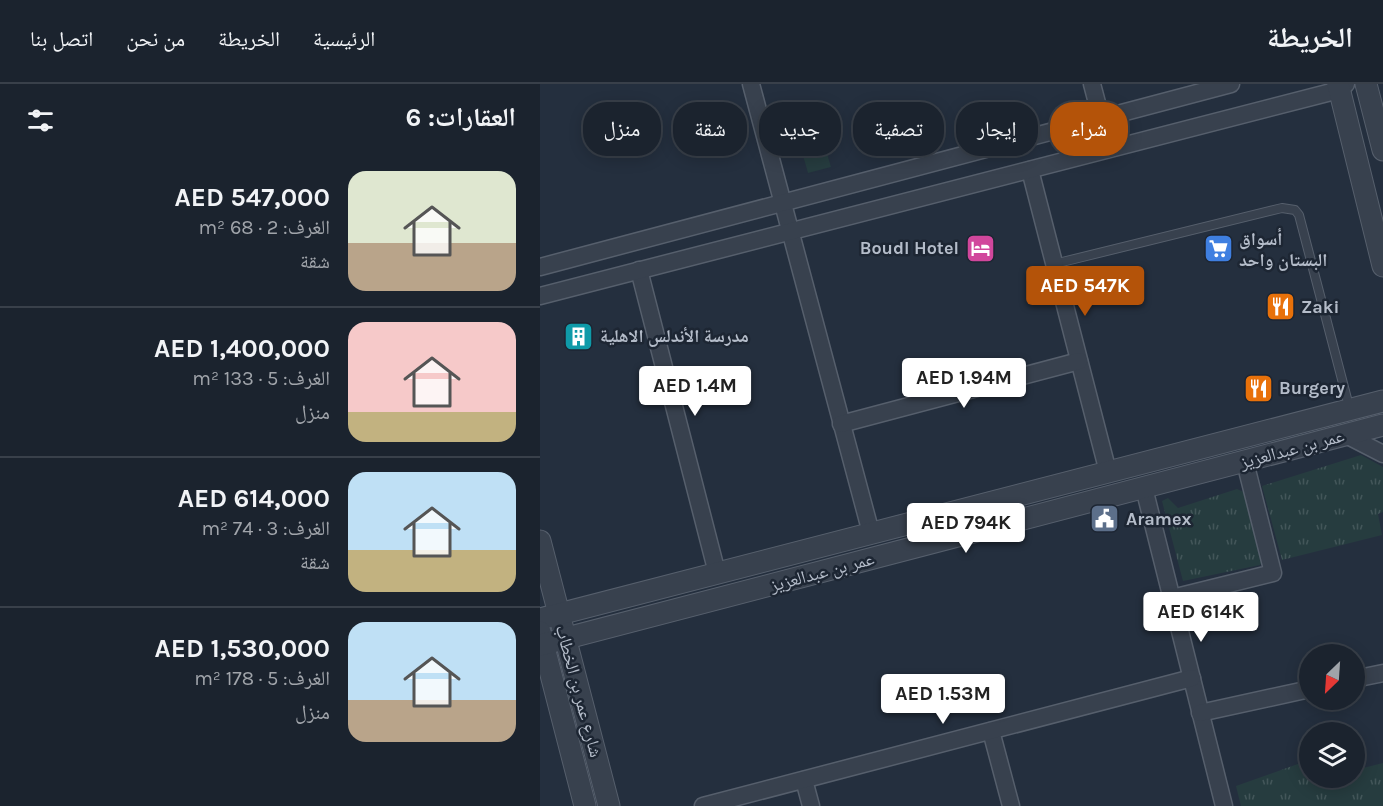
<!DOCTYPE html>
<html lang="ar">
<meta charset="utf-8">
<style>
:root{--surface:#1b232e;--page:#282f3a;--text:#f1f3f6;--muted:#a0a4aa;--line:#39404a;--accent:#b45309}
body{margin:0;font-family:Karla,"Noto Naskh Arabic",sans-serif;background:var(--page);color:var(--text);direction:rtl;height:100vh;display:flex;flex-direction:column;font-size:22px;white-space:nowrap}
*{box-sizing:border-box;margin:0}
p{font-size:20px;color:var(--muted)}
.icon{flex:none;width:33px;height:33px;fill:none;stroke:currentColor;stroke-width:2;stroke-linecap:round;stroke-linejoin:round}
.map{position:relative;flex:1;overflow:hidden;direction:ltr}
.sheet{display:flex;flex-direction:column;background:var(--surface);width:540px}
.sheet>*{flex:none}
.top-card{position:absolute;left:18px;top:18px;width:570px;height:54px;direction:rtl;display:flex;gap:12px}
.needle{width:39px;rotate:205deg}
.buttons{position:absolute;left:759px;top:560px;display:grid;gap:12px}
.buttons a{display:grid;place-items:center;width:66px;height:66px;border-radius:50%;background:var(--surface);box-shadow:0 3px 15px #0003,0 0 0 2px var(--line);font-size:30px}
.price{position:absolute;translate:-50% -51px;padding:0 14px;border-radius:6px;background:#fff;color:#222;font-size:20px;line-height:39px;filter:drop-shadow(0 2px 3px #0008)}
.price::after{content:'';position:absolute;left:50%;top:36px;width:18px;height:14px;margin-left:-9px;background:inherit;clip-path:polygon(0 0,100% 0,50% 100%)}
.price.current{background:var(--accent);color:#fff}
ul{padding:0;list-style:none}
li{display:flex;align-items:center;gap:18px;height:150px;padding:0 24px}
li+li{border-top:2px solid var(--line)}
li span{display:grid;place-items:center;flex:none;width:168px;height:120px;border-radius:18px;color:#555}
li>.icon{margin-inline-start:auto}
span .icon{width:72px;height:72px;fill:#fffc;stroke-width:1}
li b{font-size:26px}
h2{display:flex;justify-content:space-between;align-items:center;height:72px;padding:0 24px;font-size:26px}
.tag{padding:0 21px;border-radius:24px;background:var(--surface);box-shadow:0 3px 15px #0003,0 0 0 2px var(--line);font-size:21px;line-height:54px}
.tag.current{background:var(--accent);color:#fff}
header{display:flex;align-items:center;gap:36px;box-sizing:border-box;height:84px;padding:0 30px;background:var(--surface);border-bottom:2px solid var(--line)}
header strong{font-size:28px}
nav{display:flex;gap:33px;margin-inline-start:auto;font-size:21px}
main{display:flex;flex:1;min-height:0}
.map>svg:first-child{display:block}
.park{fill:url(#park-tufts)}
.garden{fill:#263c3f}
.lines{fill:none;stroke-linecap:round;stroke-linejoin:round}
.service-casing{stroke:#565f6c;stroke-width:10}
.minor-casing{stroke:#565f6c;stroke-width:19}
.tertiary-casing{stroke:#565f6c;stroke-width:23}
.service{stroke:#38414e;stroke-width:8}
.minor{stroke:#38414e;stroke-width:16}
.tertiary{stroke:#38414e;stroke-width:21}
.labels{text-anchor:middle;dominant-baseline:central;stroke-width:5;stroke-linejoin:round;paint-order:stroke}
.poi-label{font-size:18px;font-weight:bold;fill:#b4bcc9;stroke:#1d2633;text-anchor:start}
.street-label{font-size:18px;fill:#b4bcc9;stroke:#1d2633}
</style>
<header>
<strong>الخريطة</strong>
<nav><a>الرئيسية</a><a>الخريطة</a><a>من نحن</a><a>اتصل بنا</a></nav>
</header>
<main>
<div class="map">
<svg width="843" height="722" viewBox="0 0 843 722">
<defs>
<pattern id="park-tufts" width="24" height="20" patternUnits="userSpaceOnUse" patternTransform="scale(1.5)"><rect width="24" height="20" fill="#263c3f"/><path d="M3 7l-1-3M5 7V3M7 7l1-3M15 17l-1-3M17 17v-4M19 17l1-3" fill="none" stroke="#435659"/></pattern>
</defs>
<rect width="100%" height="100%" fill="#242f3e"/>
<g class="park">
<polygon points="821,371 843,383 843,428 838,430 842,451 742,476 722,402"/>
<polygon points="697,405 706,409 724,473 720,481 643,497 622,417 628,414 638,424"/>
<polygon points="769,676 770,693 814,693 815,686 843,679 843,722 701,722 696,702"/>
</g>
<polygon class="garden" points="278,39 291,83 268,89 255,44"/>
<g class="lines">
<defs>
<polyline id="service" points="514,180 742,124 755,126 759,131 810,326"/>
<g id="minor">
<polyline points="211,0 331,449"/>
<polyline points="552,0 561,34"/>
<polyline points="490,86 568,388"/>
<polyline points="0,183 691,0"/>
<polyline points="99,186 177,489"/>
<polyline points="0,212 799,6 806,0"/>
<polyline points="301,340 539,277"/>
<polyline points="806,351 843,370"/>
<polyline points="604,404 684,722"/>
<polyline points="632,514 733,489 705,378"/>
<polyline points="814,595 843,589"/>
<polyline points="660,629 770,605"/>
<polyline points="451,647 471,722"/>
<polyline points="264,696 271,722"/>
<polyline points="163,722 652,594"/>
</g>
<g id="tertiary">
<polyline points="798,0 843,182"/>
<polyline points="826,0 843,66"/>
<polyline points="0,457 69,722"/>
<polyline points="0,535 843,317"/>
<polyline points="0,548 45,722"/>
<polyline points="0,561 843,341"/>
</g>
</defs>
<use href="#service" class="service-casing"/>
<use href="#minor" class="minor-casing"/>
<use href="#tertiary" class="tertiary-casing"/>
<use href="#service" class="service"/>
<use href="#minor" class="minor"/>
<use href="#tertiary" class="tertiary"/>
</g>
<defs>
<symbol id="hotel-square" viewBox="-11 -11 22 22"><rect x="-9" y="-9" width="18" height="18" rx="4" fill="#d1479c" stroke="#1d2633"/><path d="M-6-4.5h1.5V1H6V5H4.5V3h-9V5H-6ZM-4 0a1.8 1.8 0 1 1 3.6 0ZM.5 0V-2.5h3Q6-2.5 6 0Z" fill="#fff"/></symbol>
<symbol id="supermarket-square" viewBox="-11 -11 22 22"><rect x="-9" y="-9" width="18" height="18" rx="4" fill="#3f7fe0" stroke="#1d2633"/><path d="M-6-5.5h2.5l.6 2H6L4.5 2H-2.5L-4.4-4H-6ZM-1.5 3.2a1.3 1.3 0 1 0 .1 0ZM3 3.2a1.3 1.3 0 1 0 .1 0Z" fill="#fff"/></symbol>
<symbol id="restaurant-square" viewBox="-11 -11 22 22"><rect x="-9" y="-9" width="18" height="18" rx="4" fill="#e8710a" stroke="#1d2633"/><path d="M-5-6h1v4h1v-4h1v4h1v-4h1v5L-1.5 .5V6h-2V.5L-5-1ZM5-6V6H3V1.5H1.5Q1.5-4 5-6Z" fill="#fff"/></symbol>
<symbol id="building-square" viewBox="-11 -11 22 22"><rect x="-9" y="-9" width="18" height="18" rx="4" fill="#0f9aa8" stroke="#1d2633"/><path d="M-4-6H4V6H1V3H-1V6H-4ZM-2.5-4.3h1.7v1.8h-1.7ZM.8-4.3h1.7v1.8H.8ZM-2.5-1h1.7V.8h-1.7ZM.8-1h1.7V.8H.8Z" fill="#fff"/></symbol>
<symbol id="civic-square" viewBox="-11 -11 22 22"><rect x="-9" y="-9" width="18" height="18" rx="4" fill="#5c6f8a" stroke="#1d2633"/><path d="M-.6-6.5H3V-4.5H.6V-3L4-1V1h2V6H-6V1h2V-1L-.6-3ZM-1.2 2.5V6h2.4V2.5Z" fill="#fff"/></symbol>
</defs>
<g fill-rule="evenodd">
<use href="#hotel-square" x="424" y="148" width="33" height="33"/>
<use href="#supermarket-square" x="662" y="148" width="33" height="33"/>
<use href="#restaurant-square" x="724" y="206" width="33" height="33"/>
<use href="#building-square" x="22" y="236" width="33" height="33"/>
<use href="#restaurant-square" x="702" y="288" width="33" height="33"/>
<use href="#civic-square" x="548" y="418" width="33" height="33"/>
</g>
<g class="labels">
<g class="poi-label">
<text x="699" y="155">أسواق<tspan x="699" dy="21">البستان واحد</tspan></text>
<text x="419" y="164" text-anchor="end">Boudl Hotel</text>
<text x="761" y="223">Zaki</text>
<text x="60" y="252">مدرسة الأندلس الاهلية</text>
<text x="739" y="304">Burgery</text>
<text x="586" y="435">Aramex</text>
</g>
<g class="street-label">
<text transform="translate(752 365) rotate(-15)">عمر بن عبدالعزيز</text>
<text transform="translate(282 488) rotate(-15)">عمر بن عبدالعزيز</text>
<text transform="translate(39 607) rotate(75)">شارع عمر بن الخطاب</text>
</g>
</g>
</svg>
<div class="buttons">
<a><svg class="needle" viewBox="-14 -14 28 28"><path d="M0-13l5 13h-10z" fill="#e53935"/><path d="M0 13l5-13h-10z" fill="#a0a4aa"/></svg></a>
<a><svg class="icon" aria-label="layers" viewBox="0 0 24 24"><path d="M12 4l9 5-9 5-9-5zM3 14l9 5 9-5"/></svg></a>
</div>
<b class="price current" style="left:545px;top:233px">AED 547K</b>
<b class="price" style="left:424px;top:325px">AED 1.94M</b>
<b class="price" style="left:155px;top:333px">AED 1.4M</b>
<b class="price" style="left:426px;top:470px">AED 794K</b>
<b class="price" style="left:661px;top:559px">AED 614K</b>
<b class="price" style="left:403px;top:641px">AED 1.53M</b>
<div class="top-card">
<a class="tag current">شراء</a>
<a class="tag">إيجار</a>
<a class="tag">تصفية</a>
<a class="tag">جديد</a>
<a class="tag">شقة</a>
<a class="tag">منزل</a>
</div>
</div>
<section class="sheet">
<h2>العقارات: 6<svg class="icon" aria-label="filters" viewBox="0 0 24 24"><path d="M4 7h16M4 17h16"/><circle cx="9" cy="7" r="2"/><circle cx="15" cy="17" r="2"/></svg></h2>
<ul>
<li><span style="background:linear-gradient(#dfe7d0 60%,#b9a48a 0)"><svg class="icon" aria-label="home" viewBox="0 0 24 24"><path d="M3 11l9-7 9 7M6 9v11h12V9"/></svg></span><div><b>AED 547,000</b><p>الغرف: 2 · 68 m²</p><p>شقة</p></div></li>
<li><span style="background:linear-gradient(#f6c9c9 75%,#c2b280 0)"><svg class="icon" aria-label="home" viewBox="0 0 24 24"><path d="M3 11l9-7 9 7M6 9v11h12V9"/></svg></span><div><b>AED 1,400,000</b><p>الغرف: 5 · 133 m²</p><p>منزل</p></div></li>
<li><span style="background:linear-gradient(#bfe0f5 65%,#c2b280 0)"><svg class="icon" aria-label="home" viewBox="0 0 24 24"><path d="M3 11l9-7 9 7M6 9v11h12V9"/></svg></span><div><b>AED 614,000</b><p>الغرف: 3 · 74 m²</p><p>شقة</p></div></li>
<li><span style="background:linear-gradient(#bfe0f5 65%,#b9a48a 0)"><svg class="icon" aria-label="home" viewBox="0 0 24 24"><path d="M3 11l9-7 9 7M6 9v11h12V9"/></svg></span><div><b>AED 1,530,000</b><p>الغرف: 5 · 178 m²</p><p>منزل</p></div></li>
</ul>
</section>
</main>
